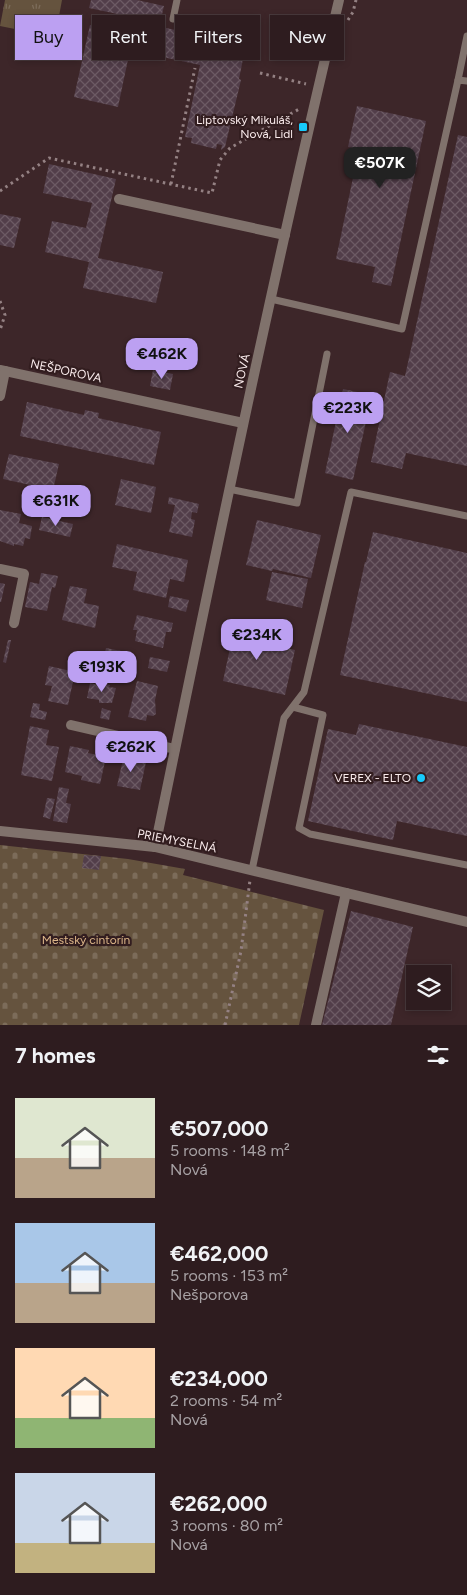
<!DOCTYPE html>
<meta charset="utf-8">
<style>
:root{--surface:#2e1c1f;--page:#3a292c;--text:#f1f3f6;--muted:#a7a1a4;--line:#493a3d;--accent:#bca0f2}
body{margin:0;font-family:Figtree,sans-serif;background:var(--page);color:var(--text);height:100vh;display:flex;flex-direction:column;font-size:19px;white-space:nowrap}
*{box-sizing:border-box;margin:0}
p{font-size:16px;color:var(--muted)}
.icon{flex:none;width:28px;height:28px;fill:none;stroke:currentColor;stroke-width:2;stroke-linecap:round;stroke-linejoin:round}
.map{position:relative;height:1025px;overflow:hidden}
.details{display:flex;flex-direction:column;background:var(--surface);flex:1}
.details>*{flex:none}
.guide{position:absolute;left:15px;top:15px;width:438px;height:45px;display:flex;gap:10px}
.tools{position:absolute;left:406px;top:965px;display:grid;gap:10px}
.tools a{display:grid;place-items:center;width:45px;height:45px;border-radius:0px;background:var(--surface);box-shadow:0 2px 8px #0003,0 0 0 1px var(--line);font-size:25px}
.price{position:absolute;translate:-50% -42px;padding:0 11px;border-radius:10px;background:var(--accent);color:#111;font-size:16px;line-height:32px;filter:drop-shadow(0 1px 2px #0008)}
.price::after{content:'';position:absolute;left:50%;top:30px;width:15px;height:11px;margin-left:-8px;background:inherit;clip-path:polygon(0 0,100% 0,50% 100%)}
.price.selected{background:#222;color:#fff}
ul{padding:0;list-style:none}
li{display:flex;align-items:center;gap:15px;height:125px;padding:0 15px}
li span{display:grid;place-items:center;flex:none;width:140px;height:100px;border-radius:0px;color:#555}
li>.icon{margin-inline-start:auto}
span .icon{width:60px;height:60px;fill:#fffc;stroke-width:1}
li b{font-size:21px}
h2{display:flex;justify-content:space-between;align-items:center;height:60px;padding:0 15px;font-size:21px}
.chip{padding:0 18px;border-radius:0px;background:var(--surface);box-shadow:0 2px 8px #0003,0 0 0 1px var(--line);font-size:18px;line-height:45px}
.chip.selected{background:var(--accent);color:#111}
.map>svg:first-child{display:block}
.cemetery{fill:url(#cemetery-stones)}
.park{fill:url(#park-tufts)}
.building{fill:url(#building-cross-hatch)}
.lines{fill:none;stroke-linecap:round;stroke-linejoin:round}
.path{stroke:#948183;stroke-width:3;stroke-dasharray:2.5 4;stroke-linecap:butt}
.service{stroke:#80726c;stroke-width:7}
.minor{stroke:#80726c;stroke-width:10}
.poi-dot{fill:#17cafb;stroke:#321d1f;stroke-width:2}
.labels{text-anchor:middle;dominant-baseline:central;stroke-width:4.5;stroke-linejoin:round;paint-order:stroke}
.poi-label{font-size:12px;fill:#faebec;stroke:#321d1f;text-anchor:end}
.street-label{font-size:12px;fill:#faebec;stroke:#321d1f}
.park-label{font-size:12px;fill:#ddb78a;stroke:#321d1f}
</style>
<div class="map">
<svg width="467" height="1025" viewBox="0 0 467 1025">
<defs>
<pattern id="cemetery-stones" width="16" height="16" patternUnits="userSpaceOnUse" patternTransform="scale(1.25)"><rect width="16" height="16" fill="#65533e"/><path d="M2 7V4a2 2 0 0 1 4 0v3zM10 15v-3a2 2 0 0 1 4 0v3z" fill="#7c6c5a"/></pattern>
<pattern id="park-tufts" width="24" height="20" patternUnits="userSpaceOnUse" patternTransform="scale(1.25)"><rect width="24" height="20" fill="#65533e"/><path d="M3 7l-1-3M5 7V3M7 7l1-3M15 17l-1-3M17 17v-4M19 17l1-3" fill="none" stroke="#7c6c5a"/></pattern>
<pattern id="building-cross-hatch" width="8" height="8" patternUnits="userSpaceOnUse" patternTransform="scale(1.25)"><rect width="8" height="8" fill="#523e4a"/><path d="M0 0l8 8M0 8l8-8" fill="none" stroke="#6c5a64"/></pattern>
</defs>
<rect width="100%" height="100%" fill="#3d2629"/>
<polygon class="cemetery" points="0,845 128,859 185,869 183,875 324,910 299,1025 0,1025"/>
<polygon class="park" points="5,0 62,0 55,37 0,26"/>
<g class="building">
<polygon points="91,0 137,0 164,6 160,23 89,8"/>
<polygon points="108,15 220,40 217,53 243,59 239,79 241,80 225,147 221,150 222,145 217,144 216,149 191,143 192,138 185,137 200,65 130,50 118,107 74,97 90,25 105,28"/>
<polygon points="357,106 426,121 391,286 372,282 375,267 336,259 359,149 348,147"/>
<polygon points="458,135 467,137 467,466 406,453 402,469 371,462 390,372 405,376"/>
<polygon points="49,164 116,179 98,258 163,272 156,303 83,288 89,262 45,252 52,221 86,228 92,203 43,193"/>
<polygon points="0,214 21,218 14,248 0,245"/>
<polygon points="153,370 173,374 170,390 150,386"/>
<polygon points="343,389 372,395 353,480 325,473"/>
<polygon points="27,402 84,415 85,410 99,413 98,418 161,432 154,465 20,436"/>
<polygon points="9,454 59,464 53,490 3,479"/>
<polygon points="121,479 156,487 151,513 115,505"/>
<polygon points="169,497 199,504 197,513 192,512 191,519 195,520 192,537 169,532 175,505 168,504"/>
<polygon points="0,510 21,514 19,523 32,526 30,539 25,538 23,546 14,544 14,546 0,541"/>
<polygon points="42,517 73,524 70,537 39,530"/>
<polygon points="257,520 321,535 311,578 273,569 272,571 246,565"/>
<polygon points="373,532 467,553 467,702 340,675 365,562 366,562"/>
<polygon points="117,544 188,560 184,582 170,579 166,598 133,590 137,572 112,567"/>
<polygon points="272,572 308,579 302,608 266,600"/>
<polygon points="41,573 58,576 55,588 52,587 47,611 25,607 30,582 39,584"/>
<polygon points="0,583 5,584 1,602 0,602"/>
<polygon points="70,586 87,589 84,603 99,606 95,628 62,620"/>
<polygon points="170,596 189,600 186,612 168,607"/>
<polygon points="137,615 173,623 171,632 166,632 163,648 135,641 137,630 133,630"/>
<polygon points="236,620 260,626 257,642 295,650 285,695 223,681"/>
<polygon points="8,640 11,640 6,663 3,662"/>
<polygon points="106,648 131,653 127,670 119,668 120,664 103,661"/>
<polygon points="150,657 170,661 167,672 148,668"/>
<polygon points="49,666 75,672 68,705 48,701 52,686 45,685"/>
<polygon points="137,681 158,686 155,700 156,714 153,716 147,715 146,721 128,717"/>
<polygon points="99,682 110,685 109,687 116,688 112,703 99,703 99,700 87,698 90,683 98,685"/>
<polygon points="33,703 40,704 39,710 47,712 45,720 30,717"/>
<polygon points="102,708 111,711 109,720 100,718"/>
<polygon points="359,724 467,747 467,836 397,821 393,840 308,821 328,729 356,735"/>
<polygon points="30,726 49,730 46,745 59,747 52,781 21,775"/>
<polygon points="70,746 89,750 88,753 106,757 100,784 81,780 82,776 65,772"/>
<polygon points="124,755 133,757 132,760 146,762 140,790 117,786"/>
<polygon points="59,787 69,789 66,803 71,804 67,823 53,821"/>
<polygon points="47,798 55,799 50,819 43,817"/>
<polygon points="84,855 101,856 99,870 82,868"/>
<polygon points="351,911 413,927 391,1025 322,1025"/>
</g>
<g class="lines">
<g class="path">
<polyline points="348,20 353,12 356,0"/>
<polyline points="260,73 306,84"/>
<polyline points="171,184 195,68"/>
<polyline points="0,191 49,158 212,193 220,160 230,148 301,108"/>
<polyline points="0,301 5,315 0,330"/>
<polyline points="225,1025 241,951 250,880"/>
</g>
<g class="service">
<polyline points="173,19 177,0"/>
<polyline points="458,80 467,36"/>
<polyline points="271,299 402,329 458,80 467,81"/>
<polyline points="229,489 297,503 327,354"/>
<polyline points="293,707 323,715 299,828 310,834 467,865"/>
<polyline points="252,870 284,718 304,692 351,492 467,516"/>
</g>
<g class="minor">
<polyline points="119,199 285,235"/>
<polyline points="0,370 243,423"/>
<polyline points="0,396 5,371"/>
<polyline points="0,569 24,574 14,623"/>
<polyline points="71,725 175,749"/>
<polyline points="0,831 155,847 467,922"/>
<path d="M155 847C213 564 272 281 339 0"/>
<polyline points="316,1025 346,893"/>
</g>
</g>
<g class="poi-dot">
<rect x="298" y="122" width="10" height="10" rx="2.5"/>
<circle cx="421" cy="778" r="5"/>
</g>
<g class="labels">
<g class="poi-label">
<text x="293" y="120">Liptovský Mikuláš,<tspan x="293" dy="14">Nová, Lidl</tspan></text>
<text x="411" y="778">VEREX - ELTO</text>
</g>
<g class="street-label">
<text transform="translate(66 371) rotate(12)">NEŠPOROVA</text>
<text transform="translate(242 371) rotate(-77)">NOVÁ</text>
<text transform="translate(177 841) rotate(11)">PRIEMYSELNÁ</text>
</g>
<g class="park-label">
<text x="86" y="940">Mestský cintorín</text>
</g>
</g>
</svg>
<div class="tools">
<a><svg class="icon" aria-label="layers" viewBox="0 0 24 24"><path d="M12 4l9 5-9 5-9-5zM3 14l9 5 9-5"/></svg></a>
</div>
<b class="price selected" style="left:380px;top:189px">€507K</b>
<b class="price" style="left:162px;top:380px">€462K</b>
<b class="price" style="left:348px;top:434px">€223K</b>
<b class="price" style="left:56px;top:527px">€631K</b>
<b class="price" style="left:257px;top:661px">€234K</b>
<b class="price" style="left:102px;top:693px">€193K</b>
<b class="price" style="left:131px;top:773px">€262K</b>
<div class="guide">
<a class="chip selected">Buy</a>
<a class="chip">Rent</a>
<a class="chip">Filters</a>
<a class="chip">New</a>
</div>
</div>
<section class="details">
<h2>7 homes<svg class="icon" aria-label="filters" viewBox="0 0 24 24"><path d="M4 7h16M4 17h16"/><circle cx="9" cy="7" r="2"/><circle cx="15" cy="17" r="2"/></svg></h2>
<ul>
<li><span style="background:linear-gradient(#dfe7d0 60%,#b9a48a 0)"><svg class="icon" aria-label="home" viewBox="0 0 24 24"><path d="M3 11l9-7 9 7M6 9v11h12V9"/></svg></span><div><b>€507,000</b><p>5 rooms · 148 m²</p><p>Nová</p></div></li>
<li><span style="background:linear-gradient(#a9c7e8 60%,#b9a48a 0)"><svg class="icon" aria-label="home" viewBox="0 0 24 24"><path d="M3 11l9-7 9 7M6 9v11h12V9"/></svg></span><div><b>€462,000</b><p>5 rooms · 153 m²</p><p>Nešporova</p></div></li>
<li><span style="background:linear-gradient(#ffd9b3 70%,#8fb573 0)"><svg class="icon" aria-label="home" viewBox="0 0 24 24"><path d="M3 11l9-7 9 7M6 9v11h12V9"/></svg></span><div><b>€234,000</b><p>2 rooms · 54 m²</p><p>Nová</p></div></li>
<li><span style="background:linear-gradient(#c9d6e8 70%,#c2b280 0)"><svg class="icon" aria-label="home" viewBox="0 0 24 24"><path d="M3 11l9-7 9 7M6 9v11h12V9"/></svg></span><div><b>€262,000</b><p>3 rooms · 80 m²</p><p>Nová</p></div></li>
</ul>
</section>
